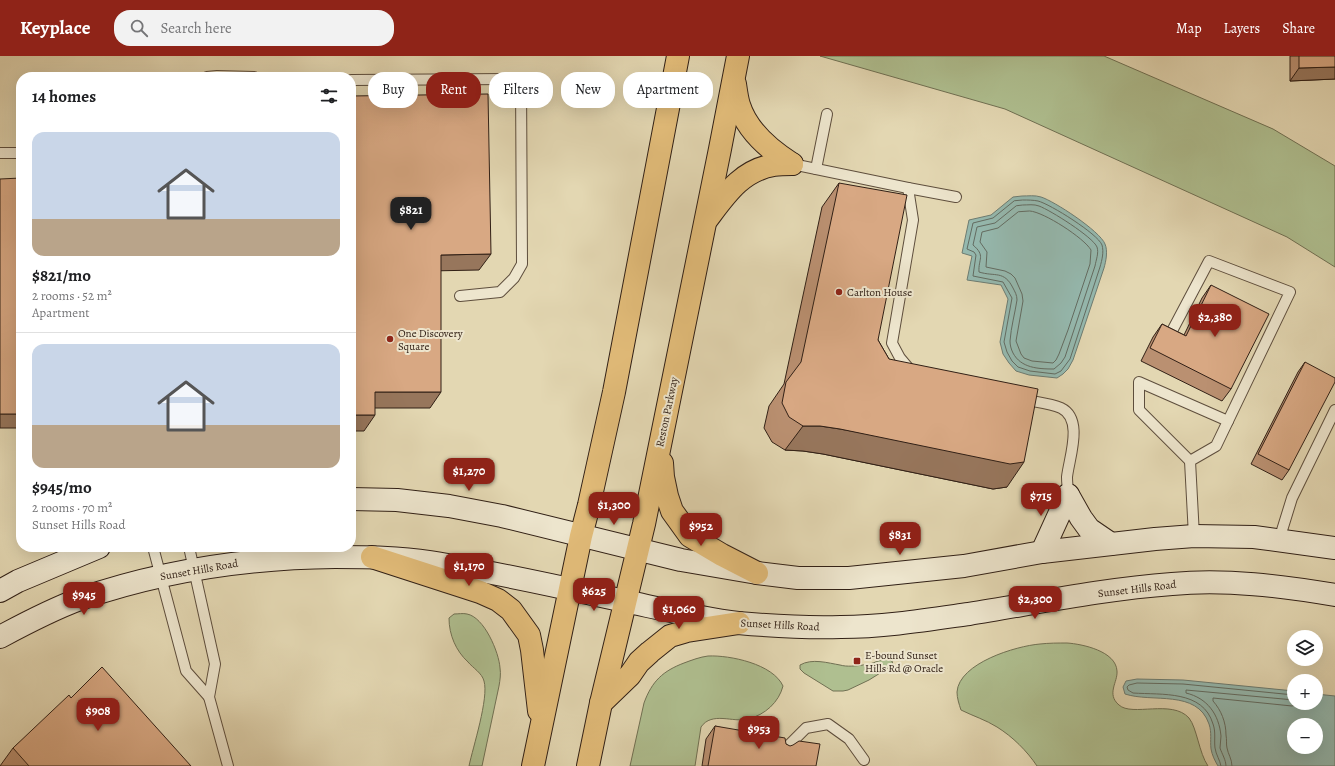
<!DOCTYPE html>
<meta charset="utf-8">
<style>
:root{--surface:#fff;--page:#f2f2f2;--text:#202124;--muted:#757577;--line:#e0e0e0;--accent:#8f2418}
body{margin:0;font-family:Alegreya,serif;background:var(--page);color:var(--text);height:100vh;display:flex;flex-direction:column;font-size:15px;white-space:nowrap}
*{box-sizing:border-box;margin:0}
p{font-size:13px;color:var(--muted)}
.icon{flex:none;width:22px;height:22px;fill:none;stroke:currentColor;stroke-width:2;stroke-linecap:round;stroke-linejoin:round}
.map{position:relative;flex:1;overflow:hidden}
.side{position:absolute;left:16px;top:16px;width:340px;height:480px;display:flex;flex-direction:column;background:var(--surface);border-radius:16px;box-shadow:0 4px 16px #0002}
.side>*{flex:none}
.banner{position:absolute;left:368px;top:16px;width:380px;height:36px;display:flex;gap:8px}
.controls{position:absolute;left:1287px;top:574px;display:grid;gap:8px}
.controls a{display:grid;place-items:center;width:36px;height:36px;border-radius:50%;background:var(--surface);box-shadow:0 4px 16px #0002;font-size:20px}
.price{position:absolute;translate:-50% -34px;padding:0 9px;border-radius:8px;background:var(--accent);color:#fff;font-size:13px;line-height:26px;filter:drop-shadow(0 1px 2px #0008)}
.price::after{content:'';position:absolute;left:50%;top:24px;width:12px;height:9px;margin-left:-6px;background:inherit;clip-path:polygon(0 0,100% 0,50% 100%)}
.price.current{background:#222;color:#fff}
ul{padding:0;list-style:none}
li{display:grid;align-content:center;gap:8px;height:212px;padding:0 16px}
li+li{border-top:1px solid var(--line)}
li span{display:grid;place-items:center;height:124px;border-radius:12px;color:#555}
li>.icon{margin-inline-start:auto}
span .icon{width:72px;height:72px;fill:#fffc;stroke-width:1}
li b{font-size:17px}
h2{display:flex;justify-content:space-between;align-items:center;height:48px;padding:0 16px;font-size:17px}
.chip{padding:0 14px;border-radius:16px;background:var(--surface);box-shadow:0 4px 16px #0002;font-size:14px;line-height:36px}
.chip.current{background:var(--accent);color:#fff}
header{display:flex;align-items:center;gap:24px;box-sizing:border-box;height:56px;padding:0 20px;background:var(--accent);color:#fff}
header strong{font-size:19px}
nav{display:flex;gap:22px;margin-inline-start:auto;font-size:14px}
.search{width:280px;height:36px;background:var(--page);display:flex;align-items:center;gap:10px;box-sizing:border-box;padding:0 14px;border-radius:16px;color:var(--muted);font-size:15px}
.map>svg:first-child{display:block}
.green{fill:#afbf90;stroke:#707053}
.water{fill:#95b9af;stroke:#6d7c72;fill-rule:evenodd}
.lines{fill:none;stroke-linecap:round;stroke-linejoin:round}
.shore{stroke:#636c62;stroke-width:1}
.service-casing{stroke:#5e4e3d;stroke-width:12}
.secondary-casing{stroke:#312016;stroke-width:24}
.primary-casing{stroke:#312016;stroke-width:24}
.service{stroke:#ede5cd;stroke-width:10}
.secondary{stroke:#ede5cd;stroke-width:22}
.primary{stroke:#e2bc79;stroke-width:22}
.wall{fill:#ba9071;stroke:#312016}
.shaded-wall{fill:#97765c;stroke:#312016}
.building{fill:#d8a883;stroke:#312016}
.poi-dot{fill:#8f2418;stroke:#ede5cd;stroke-width:1.5}
.labels{text-anchor:middle;dominant-baseline:central;stroke-width:4;stroke-linejoin:round;paint-order:stroke}
.poi-label{font-size:11px;fill:#312016;stroke:#ede5cd;text-anchor:start}
.street-label{font-size:11px;fill:#312016;stroke:#ede5cd}
</style>
<header>
<strong>Keyplace</strong>
<div class="search"><svg class="icon" aria-label="search" viewBox="0 0 24 24"><circle cx="10" cy="10" r="6"/><path d="M15 15l6 6"/></svg>Search here</div>
<nav><a>Map</a><a>Layers</a><a>Share</a></nav>
</header>
<div class="map">
<svg width="1335" height="710" viewBox="0 0 1335 710">
<rect width="100%" height="100%" fill="#e3d7b2"/>
<filter id="stains"><feTurbulence type="fractalNoise" baseFrequency=".005" numOctaves="4"/><feColorMatrix values="0 0 0 0 .2 0 0 0 0 .09 0 0 0 0 .02 0 0 0 .5 -.17"/></filter>
<radialGradient id="worn" r=".72"><stop offset=".6" stop-color="#630" stop-opacity="0"/><stop offset="1" stop-color="#630" stop-opacity=".3"/></radialGradient>
<g class="green">
<polygon points="820,0 1104,0 1273,73 1335,110 1335,211 1287,181 1005,53"/>
<path d="M454 558C458 558 463 557 467 558 484 561 499 596 500 612 501 618 500 624 499 630L482 710H469C473 691 489 642 484 625 482 617 473 612 468 606 456 595 449 579 449 562Z"/>
<path d="M1067 587C1082 588 1116 595 1117 615 1118 626 1106 638 1119 649 1132 661 1172 643 1189 662 1197 672 1199 697 1208 710H1037C1027 695 1013 681 997 671 986 664 973 660 961 654 959 648 957 642 957 636 959 607 1016 590 1040 588 1049 587 1058 587 1067 587Z"/>
<path d="M708 600C730 599 773 608 783 630 779 646 765 659 748 663 733 667 712 655 701 671L695 710H630L644 647C652 625 663 615 684 607 692 604 700 601 708 600Z"/>
<path d="M884 603H888L892 605 893 609 869 624 848 634 843 635H833L804 617 800 613V609C812 602 828 607 840 609 847 611 856 610 863 609 870 609 877 605 884 603Z"/>
</g>
<g class="water">
<path d="M1022 140C1028 140 1035 139 1041 141 1054 145 1100 175 1105 188 1108 195 1106 205 1104 212L1073 304 1068 313 1063 318 1057 322 1029 319 1016 315 1009 307 1003 298 1000 286 1008 243 1001 229 967 224 972 200 962 197 969 164 991 159 1013 141Z"/>
<path d="M1137 623 1183 624 1294 635V647H1316V638L1335 640V710H1218C1215 705 1212 699 1211 693 1210 684 1212 677 1209 668 1197 633 1152 647 1125 638L1123 631 1126 625ZM1294 669H1316V691H1294Z"/>
</g>
<g class="lines">
<g class="shore">
<path d="M1023 144C1028 144 1033 144 1038 145 1050 148 1098 178 1102 189 1104 196 1102 204 1100 211L1070 303 1061 315 1055 318 1030 315 1018 311 1012 305 1007 296 1004 286 1012 242 1003 226 973 220 976 199 974 196 967 193 973 167 993 162 1014 145Z"/>
<path d="M1023 149C1028 149 1034 148 1039 150 1050 154 1093 181 1097 191 1099 197 1096 204 1095 210L1065 301 1061 307 1054 313C1038 313 1021 312 1013 297 1011 293 1010 289 1010 285 1011 271 1015 257 1017 244 1017 239 1015 236 1013 232 1004 214 995 221 979 216 978 203 986 200 973 189L977 171 995 167 1016 150Z"/>
<path d="M1030 155C1044 156 1084 182 1091 194L1090 208 1068 274 1059 298 1056 304 1053 307 1032 305 1024 302 1021 298 1016 285 1023 245 1022 238 1015 222 1011 218 1005 215 986 211 987 196 980 186 982 176 998 172 1018 156Z"/>
<path d="M1221 710C1220 704 1216 699 1215 692 1214 684 1216 676 1213 668 1203 634 1162 639 1133 637L1128 634 1127 631 1129 629 1137 627 1183 628 1294 639"/>
<path d="M1226 710C1226 704 1222 698 1220 692 1220 688 1221 684 1221 680 1219 658 1207 642 1186 637V634L1294 644"/>
<path d="M1232 710C1232 703 1228 698 1227 692 1226 688 1227 684 1226 679 1226 666 1221 654 1213 645V642L1292 650 1302 647"/>
</g>
<defs>
<g id="service">
<polyline points="207,21 217,20 254,21"/>
<polyline points="351,24 521,23 522,208 514,222 500,236 460,240"/>
<polyline points="0,97 21,97"/>
<polyline points="792,108 908,132 913,164 892,287 900,302 911,315"/>
<polyline points="816,113 827,58"/>
<polyline points="908,132 956,141"/>
<polyline points="1172,275 1209,205 1290,236 1216,390 1190,405 1194,480"/>
<path d="M1022 343C1035 346 1050 347 1061 352 1084 363 1069 402 1067 421 1067 427 1068 433 1068 439"/>
<polyline points="1190,405 1139,354 1139,326 1228,365"/>
<polyline points="1279,484 1292,442 1335,354"/>
<polyline points="153,491 186,615 209,641"/>
<polyline points="189,491 215,608 209,641 228,710"/>
<polyline points="782,696 806,672 828,668 849,683 864,704"/>
</g>
<g id="secondary">
<polyline points="1068,439 1081,462 1089,473 1111,488"/>
<polyline points="351,443 397,444 449,450 502,460 681,504 757,517 798,522 849,522 964,510 1042,496 1155,483 1194,480 1254,481 1335,492"/>
<polyline points="1042,496 1068,439"/>
<polyline points="0,535 18,525 99,491"/>
<path d="M0 581C26 567 53 553 80 543 161 515 249 502 335 501 367 501 399 501 430 506 495 516 560 531 624 545 662 553 700 562 738 567 772 570 807 572 841 571 884 571 927 564 969 558 1037 547 1104 533 1172 528 1226 523 1282 530 1335 539"/>
</g>
<g id="primary">
<path d="M735 28C736 35 737 43 739 49 747 75 770 94 792 108"/>
<path d="M708 162C726 138 742 114 774 109 780 108 786 108 792 108"/>
<polyline points="662,407 663,421 667,440 672,455 690,480 722,499 757,517"/>
<polyline points="372,501 480,536 498,544 511,554 529,579 532,594 539,655"/>
<polyline points="601,647 630,619 639,606 650,596 670,580 687,575 739,567"/>
<polyline points="533,710 581,480 589,449 614,336 678,0"/>
<polyline points="588,710 601,647 644,468 720,93 738,0"/>
</g>
</defs>
<use href="#service" class="service-casing"/>
<use href="#secondary" class="secondary-casing"/>
<use href="#primary" class="primary-casing"/>
<use href="#service" class="service"/>
<use href="#secondary" class="secondary"/>
<use href="#primary" class="primary"/>
</g>
<g class="wall">
<polygon points="1290,0 1335,0 1335,23 1290,25"/>
<polygon points="839,127 878,284 889,303 1007,431 993,433 823,398 803,395 785,394 772,386 764,372 769,350 784,328 822,151"/>
<polygon points="1211,229 1231,333 1222,345 1141,305 1153,281 1162,268 1184,279 1202,242"/>
<polygon points="1305,306 1289,414 1282,424 1251,408 1298,316"/>
<polygon points="71,642 191,710 0,710 13,692"/>
<polygon points="715,670 786,688 816,710 702,710 706,683"/>
</g>
<g class="shaded-wall">
<polygon points="1335,11 1335,23 1290,25 1299,12"/>
<polygon points="491,198 479,214 429,215 441,199"/>
<polygon points="375,336 441,336 430,352 363,352"/>
<rect x="0" y="358" width="21" height="14"/>
<polygon points="351,359 375,359 364,375 351,375"/>
<polygon points="803,370 820,370 840,373 1024,406 1007,431 993,433 823,398 803,395 785,394"/>
</g>
<g class="building">
<polygon points="1299,0 1335,0 1335,11 1299,12"/>
<polygon points="488,38 491,198 441,199 441,336 375,336 375,359 351,359 351,40"/>
<polygon points="21,122 21,358 0,358 0,123"/>
<polygon points="839,127 907,139 878,284 889,303 1038,333 1024,406 1010,408 840,373 820,370 803,370 789,361 782,347 786,326 801,306"/>
<polygon points="1211,229 1269,258 1231,333 1150,292 1162,268 1186,280"/>
<polygon points="1305,306 1335,322 1335,326 1289,414 1258,398"/>
<polygon points="102,611 191,710 29,710 13,692 69,639 71,642"/>
<polygon points="715,670 785,682 786,688 790,690 793,689 799,685 820,688 816,710 708,710"/>
</g>
<g class="poi-dot">
<circle cx="839" cy="236" r="4"/>
<circle cx="390" cy="283" r="4"/>
<rect x="853" y="601" width="8" height="8" rx="2"/>
</g>
<g class="labels">
<g class="poi-label">
<text x="847" y="236">Carlton House</text>
<text x="398" y="277">One Discovery<tspan x="398" dy="13">Square</tspan></text>
<text x="865" y="599">E-bound Sunset<tspan x="865" dy="13">Hills Rd @ Oracle</tspan></text>
</g>
<g class="street-label">
<text transform="translate(667 356) rotate(-78)">Reston Parkway</text>
<text transform="translate(199 514) rotate(-10)">Sunset Hills Road</text>
<text transform="translate(1137 533) rotate(-7)">Sunset Hills Road</text>
<text transform="translate(780 569) rotate(3)">Sunset Hills Road</text>
</g>
</g>
<rect width="100%" height="100%" filter="url(#stains)"/>
<rect width="100%" height="100%" fill="url(#worn)"/>
</svg>
<div class="controls">
<a><svg class="icon" aria-label="layers" viewBox="0 0 24 24"><path d="M12 4l9 5-9 5-9-5zM3 14l9 5 9-5"/></svg></a>
<a>+</a>
<a>−</a>
</div>
<b class="price current" style="left:411px;top:175px">$821</b>
<b class="price" style="left:1215px;top:282px">$2,380</b>
<b class="price" style="left:469px;top:436px">$1,270</b>
<b class="price" style="left:1041px;top:461px">$715</b>
<b class="price" style="left:614px;top:470px">$1,300</b>
<b class="price" style="left:701px;top:491px">$952</b>
<b class="price" style="left:900px;top:500px">$831</b>
<b class="price" style="left:469px;top:531px">$1,170</b>
<b class="price" style="left:594px;top:556px">$625</b>
<b class="price" style="left:84px;top:560px">$945</b>
<b class="price" style="left:1035px;top:564px">$2,300</b>
<b class="price" style="left:679px;top:574px">$1,060</b>
<b class="price" style="left:98px;top:676px">$908</b>
<b class="price" style="left:759px;top:694px">$953</b>
<div class="banner">
<a class="chip">Buy</a>
<a class="chip current">Rent</a>
<a class="chip">Filters</a>
<a class="chip">New</a>
<a class="chip">Apartment</a>
</div>
<section class="side">
<h2>14 homes<svg class="icon" aria-label="filters" viewBox="0 0 24 24"><path d="M4 7h16M4 17h16"/><circle cx="9" cy="7" r="2"/><circle cx="15" cy="17" r="2"/></svg></h2>
<ul>
<li><span style="background:linear-gradient(#c9d6e8 70%,#b9a48a 0)"><svg class="icon" aria-label="home" viewBox="0 0 24 24"><path d="M3 11l9-7 9 7M6 9v11h12V9"/></svg></span><div><b>$821/mo</b><p>2 rooms · 52 m²</p><p>Apartment</p></div></li>
<li><span style="background:linear-gradient(#c9d6e8 65%,#b9a48a 0)"><svg class="icon" aria-label="home" viewBox="0 0 24 24"><path d="M3 11l9-7 9 7M6 9v11h12V9"/></svg></span><div><b>$945/mo</b><p>2 rooms · 70 m²</p><p>Sunset Hills Road</p></div></li>
</ul>
</section>
</div>
